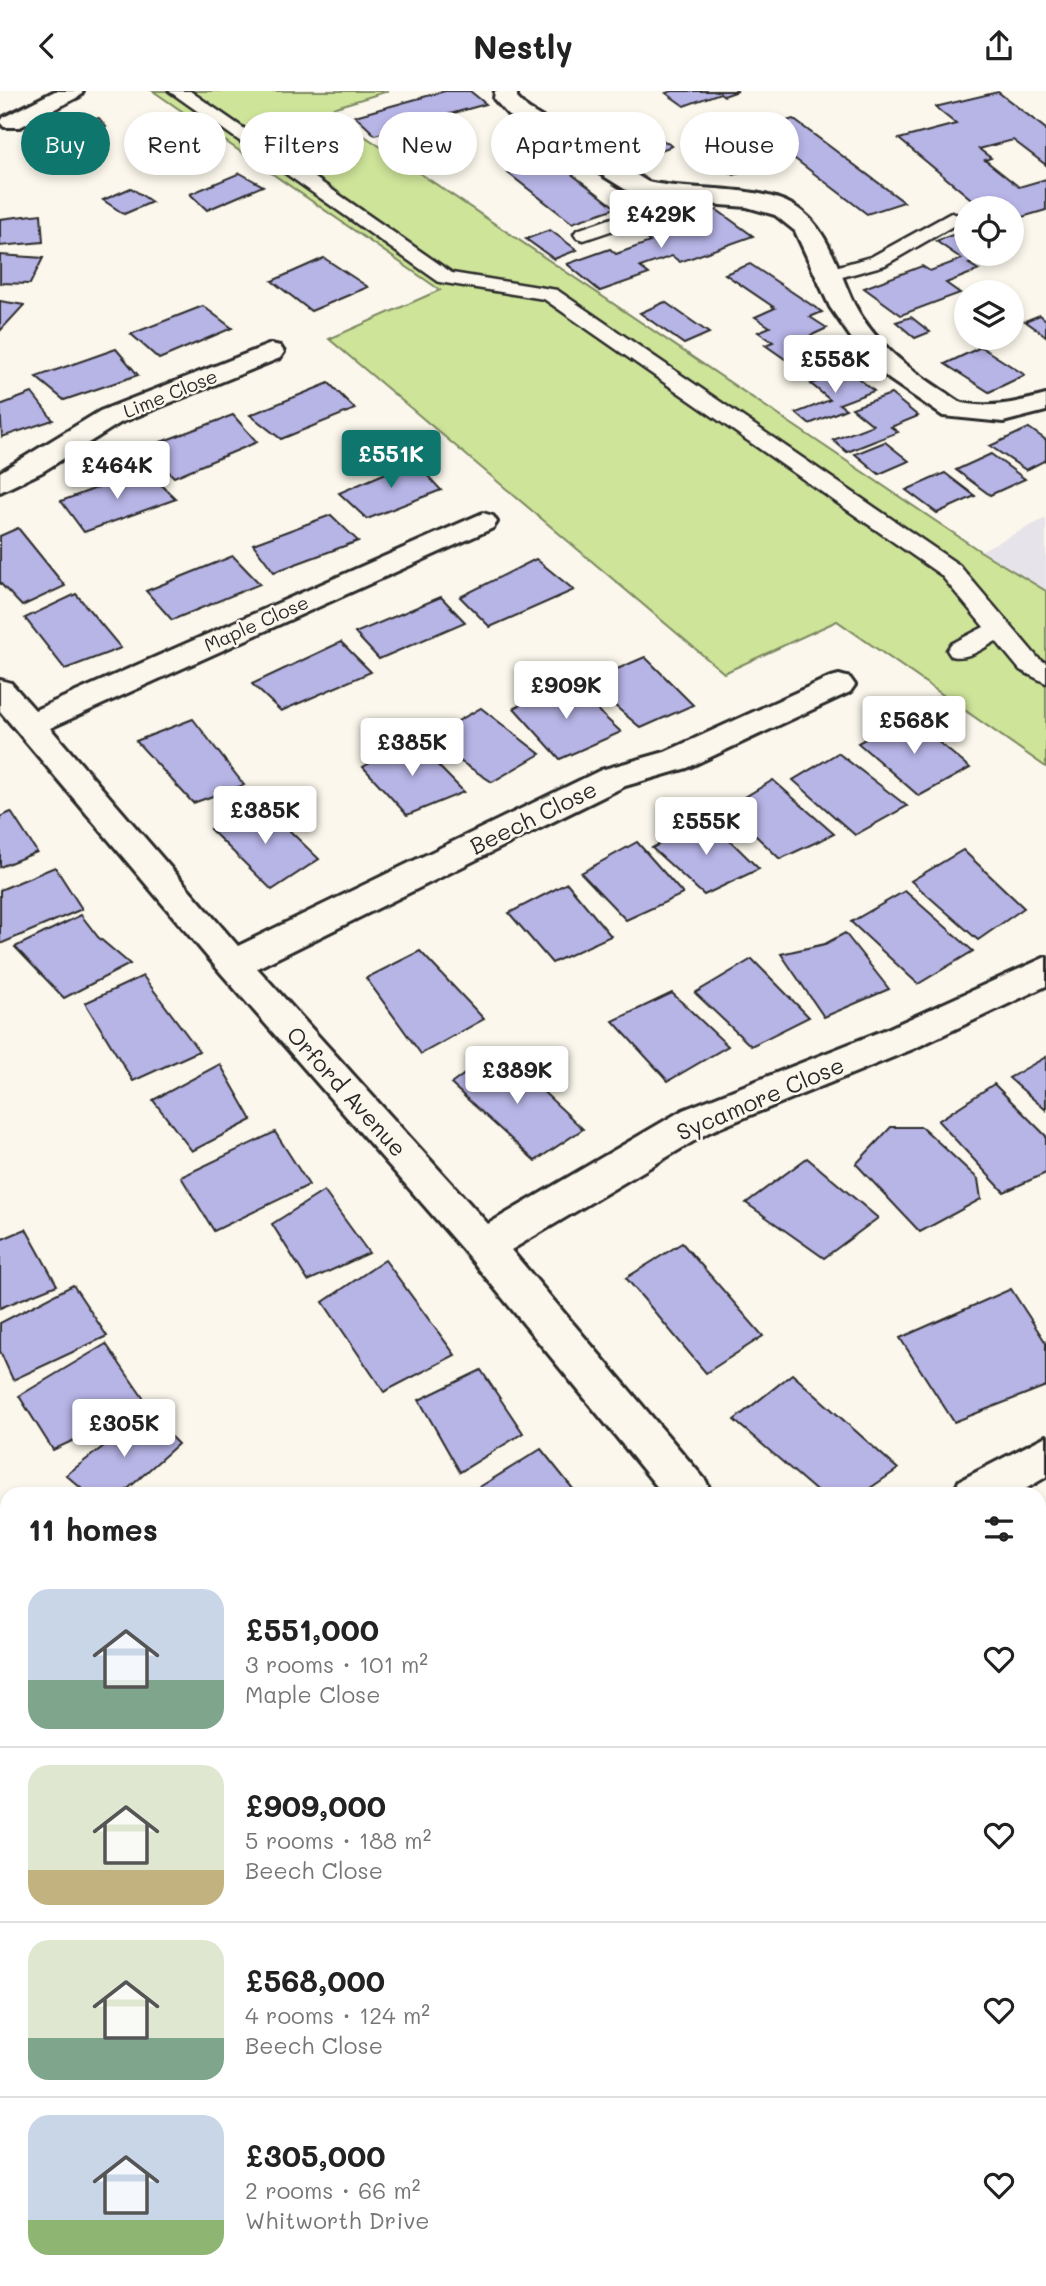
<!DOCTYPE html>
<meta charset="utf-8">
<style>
:root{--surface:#fff;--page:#f6f6f6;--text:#222;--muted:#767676;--line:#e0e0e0;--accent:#0f766e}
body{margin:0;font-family:Mali,sans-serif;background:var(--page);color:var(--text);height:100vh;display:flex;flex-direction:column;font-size:26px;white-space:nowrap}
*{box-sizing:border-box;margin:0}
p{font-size:23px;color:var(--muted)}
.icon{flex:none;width:38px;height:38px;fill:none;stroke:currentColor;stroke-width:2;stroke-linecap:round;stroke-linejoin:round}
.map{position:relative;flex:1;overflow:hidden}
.panel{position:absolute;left:0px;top:1396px;width:1046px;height:800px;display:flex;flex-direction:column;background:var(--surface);border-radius:21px 21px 0 0;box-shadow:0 4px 10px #0003}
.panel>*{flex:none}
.banner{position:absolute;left:21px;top:21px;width:1004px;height:63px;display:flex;gap:14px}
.controls{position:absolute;left:954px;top:105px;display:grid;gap:14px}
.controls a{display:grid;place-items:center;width:70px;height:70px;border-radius:50%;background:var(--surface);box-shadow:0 4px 10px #0003;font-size:35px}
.price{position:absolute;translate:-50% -60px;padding:0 16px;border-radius:7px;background:#fff;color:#222;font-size:23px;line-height:46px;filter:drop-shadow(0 2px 4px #0008)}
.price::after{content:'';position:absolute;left:50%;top:42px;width:21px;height:16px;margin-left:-10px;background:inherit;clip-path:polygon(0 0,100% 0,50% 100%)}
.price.selected{background:var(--accent);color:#fff}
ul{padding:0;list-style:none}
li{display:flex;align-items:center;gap:21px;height:175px;padding:0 28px}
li+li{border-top:2px solid var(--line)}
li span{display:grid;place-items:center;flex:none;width:196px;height:140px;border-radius:21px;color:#555}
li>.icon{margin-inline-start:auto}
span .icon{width:84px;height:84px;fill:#fffc;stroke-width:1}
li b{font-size:30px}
h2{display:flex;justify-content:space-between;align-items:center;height:84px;padding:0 28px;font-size:30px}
.chip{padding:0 24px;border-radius:32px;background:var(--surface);box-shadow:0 4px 10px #0003;font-size:24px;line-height:63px}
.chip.selected{background:var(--accent);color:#fff}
header{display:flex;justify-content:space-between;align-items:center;height:91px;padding:0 28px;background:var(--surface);font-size:32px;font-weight:800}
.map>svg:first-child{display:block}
.built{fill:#e7e3ea}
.green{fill:#cee499;stroke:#7c8862;stroke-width:2}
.building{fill:#b7b4e6;stroke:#2b2b2b;stroke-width:2}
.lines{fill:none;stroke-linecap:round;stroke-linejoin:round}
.lane-casing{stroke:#2b2b2b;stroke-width:5}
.street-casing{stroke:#2b2b2b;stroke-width:6}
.lane{fill:#fbf7ec;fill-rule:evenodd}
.street{fill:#fbf7ec;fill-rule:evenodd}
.labels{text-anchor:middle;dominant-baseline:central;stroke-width:5;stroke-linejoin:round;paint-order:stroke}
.far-street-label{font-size:19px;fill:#2b2b2b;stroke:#fbf7ec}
.street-label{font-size:23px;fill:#2b2b2b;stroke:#fbf7ec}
</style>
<header><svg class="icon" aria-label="back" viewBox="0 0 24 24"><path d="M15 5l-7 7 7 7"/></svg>Nestly<svg class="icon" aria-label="share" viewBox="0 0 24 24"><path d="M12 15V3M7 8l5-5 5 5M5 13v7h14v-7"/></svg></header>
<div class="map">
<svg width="1046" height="2195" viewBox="0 0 1046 2195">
<rect width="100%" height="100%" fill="#fbf7ec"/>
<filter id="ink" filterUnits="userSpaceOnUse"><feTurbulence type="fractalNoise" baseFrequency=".0143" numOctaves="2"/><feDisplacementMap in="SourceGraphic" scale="14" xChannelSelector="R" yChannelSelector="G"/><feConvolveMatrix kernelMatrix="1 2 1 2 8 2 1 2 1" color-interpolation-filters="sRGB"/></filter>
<g filter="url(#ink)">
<polygon class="built" points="1046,427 1046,500 980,460"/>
<polygon class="green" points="153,0 388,0 326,19 980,460 1046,500 1046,676 837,530 724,582 329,248 440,199"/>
<g class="building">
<polygon points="445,0 470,0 486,13 375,44 355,25"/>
<polygon points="672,0 671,0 738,0 724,5 720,2 684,15 666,2"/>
<polygon points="998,1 1046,38 1046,74 1013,49 979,58 991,67 985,69 1019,96 1046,88 1046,119 1012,129 1012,117 982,117 899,48 956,33 935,16"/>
<polygon points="99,27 106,36 54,48 47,38"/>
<polygon points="793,28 904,111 867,123 757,39"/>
<polygon points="645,38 672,55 642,66 615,48"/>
<polygon points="519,43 616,117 572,132 508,82 532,74 501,50"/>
<polygon points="746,56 769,73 734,84 712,68"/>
<polygon points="240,82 263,95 207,119 190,103"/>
<polygon points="131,97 152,111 124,123 103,109"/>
<polygon points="717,119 753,145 680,171 672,165 640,176 649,183 600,200 567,173 610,158 616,163 650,151 643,145"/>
<polygon points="41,123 43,151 0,155 0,128"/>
<polygon points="550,139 577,159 554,168 526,148"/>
<polygon points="966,139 966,163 995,163 969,173 979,179 946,192 960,202 901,224 864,197 922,175 930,180 962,168 936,150"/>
<polygon points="0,164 43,167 30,193 0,192"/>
<polygon points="324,167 368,196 311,220 272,190"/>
<polygon points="750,173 822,221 810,226 827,237 810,245 844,268 808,284 765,254 773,251 758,241 770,236 755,226 775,217 725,183"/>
<polygon points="0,210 24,214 0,240"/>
<polygon points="665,211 709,242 684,253 640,222"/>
<polygon points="203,215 232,237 159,268 131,243"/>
<polygon points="1040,224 1046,229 1046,245 1025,230"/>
<polygon points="911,226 930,241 915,247 896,231"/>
<polygon points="981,256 1025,284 989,301 945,273"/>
<polygon points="116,258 138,284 64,309 36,286"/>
<polygon points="848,279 874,300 839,313 846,318 809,333 796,322 830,309 811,293"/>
<polygon points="329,292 355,318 281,348 250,324"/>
<polygon points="32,302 53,329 2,346 0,314"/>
<polygon points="891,303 918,325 891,336 898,341 847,361 833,349 873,334 852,317"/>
<polygon points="233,324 257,351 174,386 145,357"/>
<polygon points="1029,337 1046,349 1046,369 1026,379 990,355"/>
<polygon points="885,351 909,370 879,383 855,363"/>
<polygon points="991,363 1025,388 990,404 956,379"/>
<polygon points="414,370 441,399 367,428 339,402"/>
<polygon points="146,379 176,408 84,441 61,410"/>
<polygon points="945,382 975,405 937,422 906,399"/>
<polygon points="331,424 358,450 274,481 253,453"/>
<polygon points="18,437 65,495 22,515 0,492 0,445"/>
<polygon points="233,465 260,493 172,529 146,500"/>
<polygon points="536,468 574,499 490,536 460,506"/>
<polygon points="76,503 121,557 65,578 25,527"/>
<polygon points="441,506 465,531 379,568 355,542"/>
<polygon points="341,551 371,581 281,620 252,593"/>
<polygon points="645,566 693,614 641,637 587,591"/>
<polygon points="567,591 621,641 560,668 514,617"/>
<polygon points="481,617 540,663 492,691 426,648"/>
<polygon points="907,625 970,677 919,705 858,652"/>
<polygon points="193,628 244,694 193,712 136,650"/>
<polygon points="412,648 464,701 407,724 363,676"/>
<polygon points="838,662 907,715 855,744 793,689"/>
<polygon points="773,689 834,743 780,768 727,717"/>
<polygon points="262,713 319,768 272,799 210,738"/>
<polygon points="11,721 37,761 0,776 0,726"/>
<polygon points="707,727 759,778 704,804 652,757"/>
<polygon points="637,751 683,803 626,829 581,782"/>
<polygon points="963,759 1024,817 978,849 911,790"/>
<polygon points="55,776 82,818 0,853 0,799"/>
<polygon points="567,792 611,845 552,872 509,822"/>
<polygon points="905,800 973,860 918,893 851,831"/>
<polygon points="81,824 98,846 130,873 64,907 15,856"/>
<polygon points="845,842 889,898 824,926 781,863 825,853"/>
<polygon points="420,860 484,928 421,963 366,887"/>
<polygon points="752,868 809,926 751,955 695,902"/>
<polygon points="143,885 199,960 133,990 85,912"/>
<polygon points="672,902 728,955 668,990 613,930"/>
<polygon points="498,958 583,1038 535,1070 451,993"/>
<polygon points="1046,966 1046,1019 1009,987"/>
<polygon points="220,973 252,1029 192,1060 153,1009"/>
<polygon points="994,993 1046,1045 1046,1082 1004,1101 938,1030"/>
<polygon points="891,1036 922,1036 978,1088 981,1108 920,1141 856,1073"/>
<polygon points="275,1041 309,1094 214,1140 181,1086"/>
<polygon points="807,1067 878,1127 824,1167 746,1112"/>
<polygon points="324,1100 369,1162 308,1190 272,1133"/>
<polygon points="26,1138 57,1194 0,1217 0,1149"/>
<polygon points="682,1152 763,1245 706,1282 626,1187"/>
<polygon points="385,1169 455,1264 384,1301 323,1211"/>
<polygon points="73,1194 107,1245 13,1289 0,1260 0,1232"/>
<polygon points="1011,1198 1046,1252 1046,1295 954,1331 900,1247"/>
<polygon points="106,1253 148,1314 53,1359 19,1305"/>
<polygon points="481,1279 523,1342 460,1381 419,1309"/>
<polygon points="792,1283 898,1378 860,1404 821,1404 734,1329"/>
<polygon points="147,1322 178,1353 121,1404 89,1404 66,1384"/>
<polygon points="541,1358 578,1404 482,1404 478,1397"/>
<polygon points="1040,1522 1046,1524 1046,1611 1040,1611"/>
<polygon points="0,1713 7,1729 7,1752 0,1757"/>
<polygon points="7,1754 7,1854 0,1859 0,1759"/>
<polygon points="7,1879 7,1991 0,1996 0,1884"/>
<rect x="704" y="2189" width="136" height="6"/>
</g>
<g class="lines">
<defs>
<g id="lane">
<path d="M169 0H190L452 182 557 199 959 474 1038 567 1046 572V592L1020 579 996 550C982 558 968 569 951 565L947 559 951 553 984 536 941 484 544 208 439 191Z"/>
<polygon points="667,97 674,99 677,103 664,122 584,149 577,147 574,143 577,139 650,114 660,99"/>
<polygon points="951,122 958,124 961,128 958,132 885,174 828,190 821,188 818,184 821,180 871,166"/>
</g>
<g id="street">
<polygon points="55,0 83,0 80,5 20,36 4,36 0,31 4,26"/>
<path d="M495 0H517V7L528 18 648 91C691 101 758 93 794 115 828 135 838 180 854 213 874 251 905 275 940 298 947 302 955 310 962 312 992 318 1018 311 1046 304V320L1003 331 943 325 889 288 865 267 830 216 795 140 775 124 747 116 667 110 631 102 512 28 494 8Z"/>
<polygon points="271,253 280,255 284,261 280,267 120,332 42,381 0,401 0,381 100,320"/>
<polygon points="483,422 493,425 497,431 493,437 50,637 238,855 601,679 665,661 828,587 839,584 850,587 855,594 850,601 687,677 625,695 257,877 488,1133 683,1019 887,938 1046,866 1046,895 913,958 709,1041 511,1159 706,1390 712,1404 664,1404 470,1167 221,882 0,620 0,589 11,592 35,619"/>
<polygon points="1046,1345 1046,1386 1015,1404 953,1404 959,1390"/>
<polygon points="0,1436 7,1438 7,1488 0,1486"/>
<polygon points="1040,1871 1046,1872 1046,1922 1040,1921"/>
</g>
</defs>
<use href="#lane" class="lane-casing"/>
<use href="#street" class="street-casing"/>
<use href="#lane" class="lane"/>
<use href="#street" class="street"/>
</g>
</g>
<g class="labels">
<g class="far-street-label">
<text transform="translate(170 302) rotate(-22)">Lime Close</text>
<text transform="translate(256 532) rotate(-24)">Maple Close</text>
</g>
<g class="street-label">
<text transform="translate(533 726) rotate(-26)">Beech Close</text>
<text transform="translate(347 1000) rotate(48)">Orford Avenue</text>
<text transform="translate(760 1007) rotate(-23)">Sycamore Close</text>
</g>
</g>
</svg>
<div class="controls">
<a><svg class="icon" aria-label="locate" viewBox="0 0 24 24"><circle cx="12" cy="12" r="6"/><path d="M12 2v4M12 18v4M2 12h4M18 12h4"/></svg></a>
<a><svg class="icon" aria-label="layers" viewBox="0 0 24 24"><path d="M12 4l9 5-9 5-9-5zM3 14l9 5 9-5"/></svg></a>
</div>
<b class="price" style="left:661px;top:159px">£429K</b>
<b class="price" style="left:835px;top:304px">£558K</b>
<b class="price selected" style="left:391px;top:399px">£551K</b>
<b class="price" style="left:117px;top:410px">£464K</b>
<b class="price" style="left:566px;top:630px">£909K</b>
<b class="price" style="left:914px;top:665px">£568K</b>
<b class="price" style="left:412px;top:687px">£385K</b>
<b class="price" style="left:265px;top:755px">£385K</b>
<b class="price" style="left:706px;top:766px">£555K</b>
<b class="price" style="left:517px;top:1015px">£389K</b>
<b class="price" style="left:124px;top:1368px">£305K</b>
<div class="banner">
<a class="chip selected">Buy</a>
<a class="chip">Rent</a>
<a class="chip">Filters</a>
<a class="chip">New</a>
<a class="chip">Apartment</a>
<a class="chip">House</a>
</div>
<section class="panel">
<h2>11 homes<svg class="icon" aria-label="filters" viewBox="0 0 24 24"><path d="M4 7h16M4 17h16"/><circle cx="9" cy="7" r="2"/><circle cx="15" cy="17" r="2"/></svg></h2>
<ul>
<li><span style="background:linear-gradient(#c9d6e8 65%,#7fa58c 0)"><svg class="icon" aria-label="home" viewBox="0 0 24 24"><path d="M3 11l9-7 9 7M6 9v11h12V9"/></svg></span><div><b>£551,000</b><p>3 rooms · 101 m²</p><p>Maple Close</p></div><svg class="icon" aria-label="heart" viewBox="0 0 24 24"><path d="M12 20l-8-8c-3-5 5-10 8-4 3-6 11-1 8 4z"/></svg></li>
<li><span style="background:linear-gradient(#dfe7d0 75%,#c2b280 0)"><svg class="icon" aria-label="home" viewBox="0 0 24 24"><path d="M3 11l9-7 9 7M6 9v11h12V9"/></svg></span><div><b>£909,000</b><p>5 rooms · 188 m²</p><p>Beech Close</p></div><svg class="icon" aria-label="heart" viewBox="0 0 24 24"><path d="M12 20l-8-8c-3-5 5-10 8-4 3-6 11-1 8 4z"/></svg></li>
<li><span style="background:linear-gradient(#dfe7d0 70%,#7fa58c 0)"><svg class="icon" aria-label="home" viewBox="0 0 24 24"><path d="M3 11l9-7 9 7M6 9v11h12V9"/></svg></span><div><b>£568,000</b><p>4 rooms · 124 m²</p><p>Beech Close</p></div><svg class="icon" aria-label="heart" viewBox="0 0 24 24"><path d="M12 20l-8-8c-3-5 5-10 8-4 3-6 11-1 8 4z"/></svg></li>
<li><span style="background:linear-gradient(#c9d6e8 75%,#8fb573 0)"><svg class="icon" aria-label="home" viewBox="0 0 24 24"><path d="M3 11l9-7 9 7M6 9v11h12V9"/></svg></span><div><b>£305,000</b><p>2 rooms · 66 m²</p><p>Whitworth Drive</p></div><svg class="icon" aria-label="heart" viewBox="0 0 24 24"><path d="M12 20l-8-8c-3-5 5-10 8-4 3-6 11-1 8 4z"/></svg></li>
</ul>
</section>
</div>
